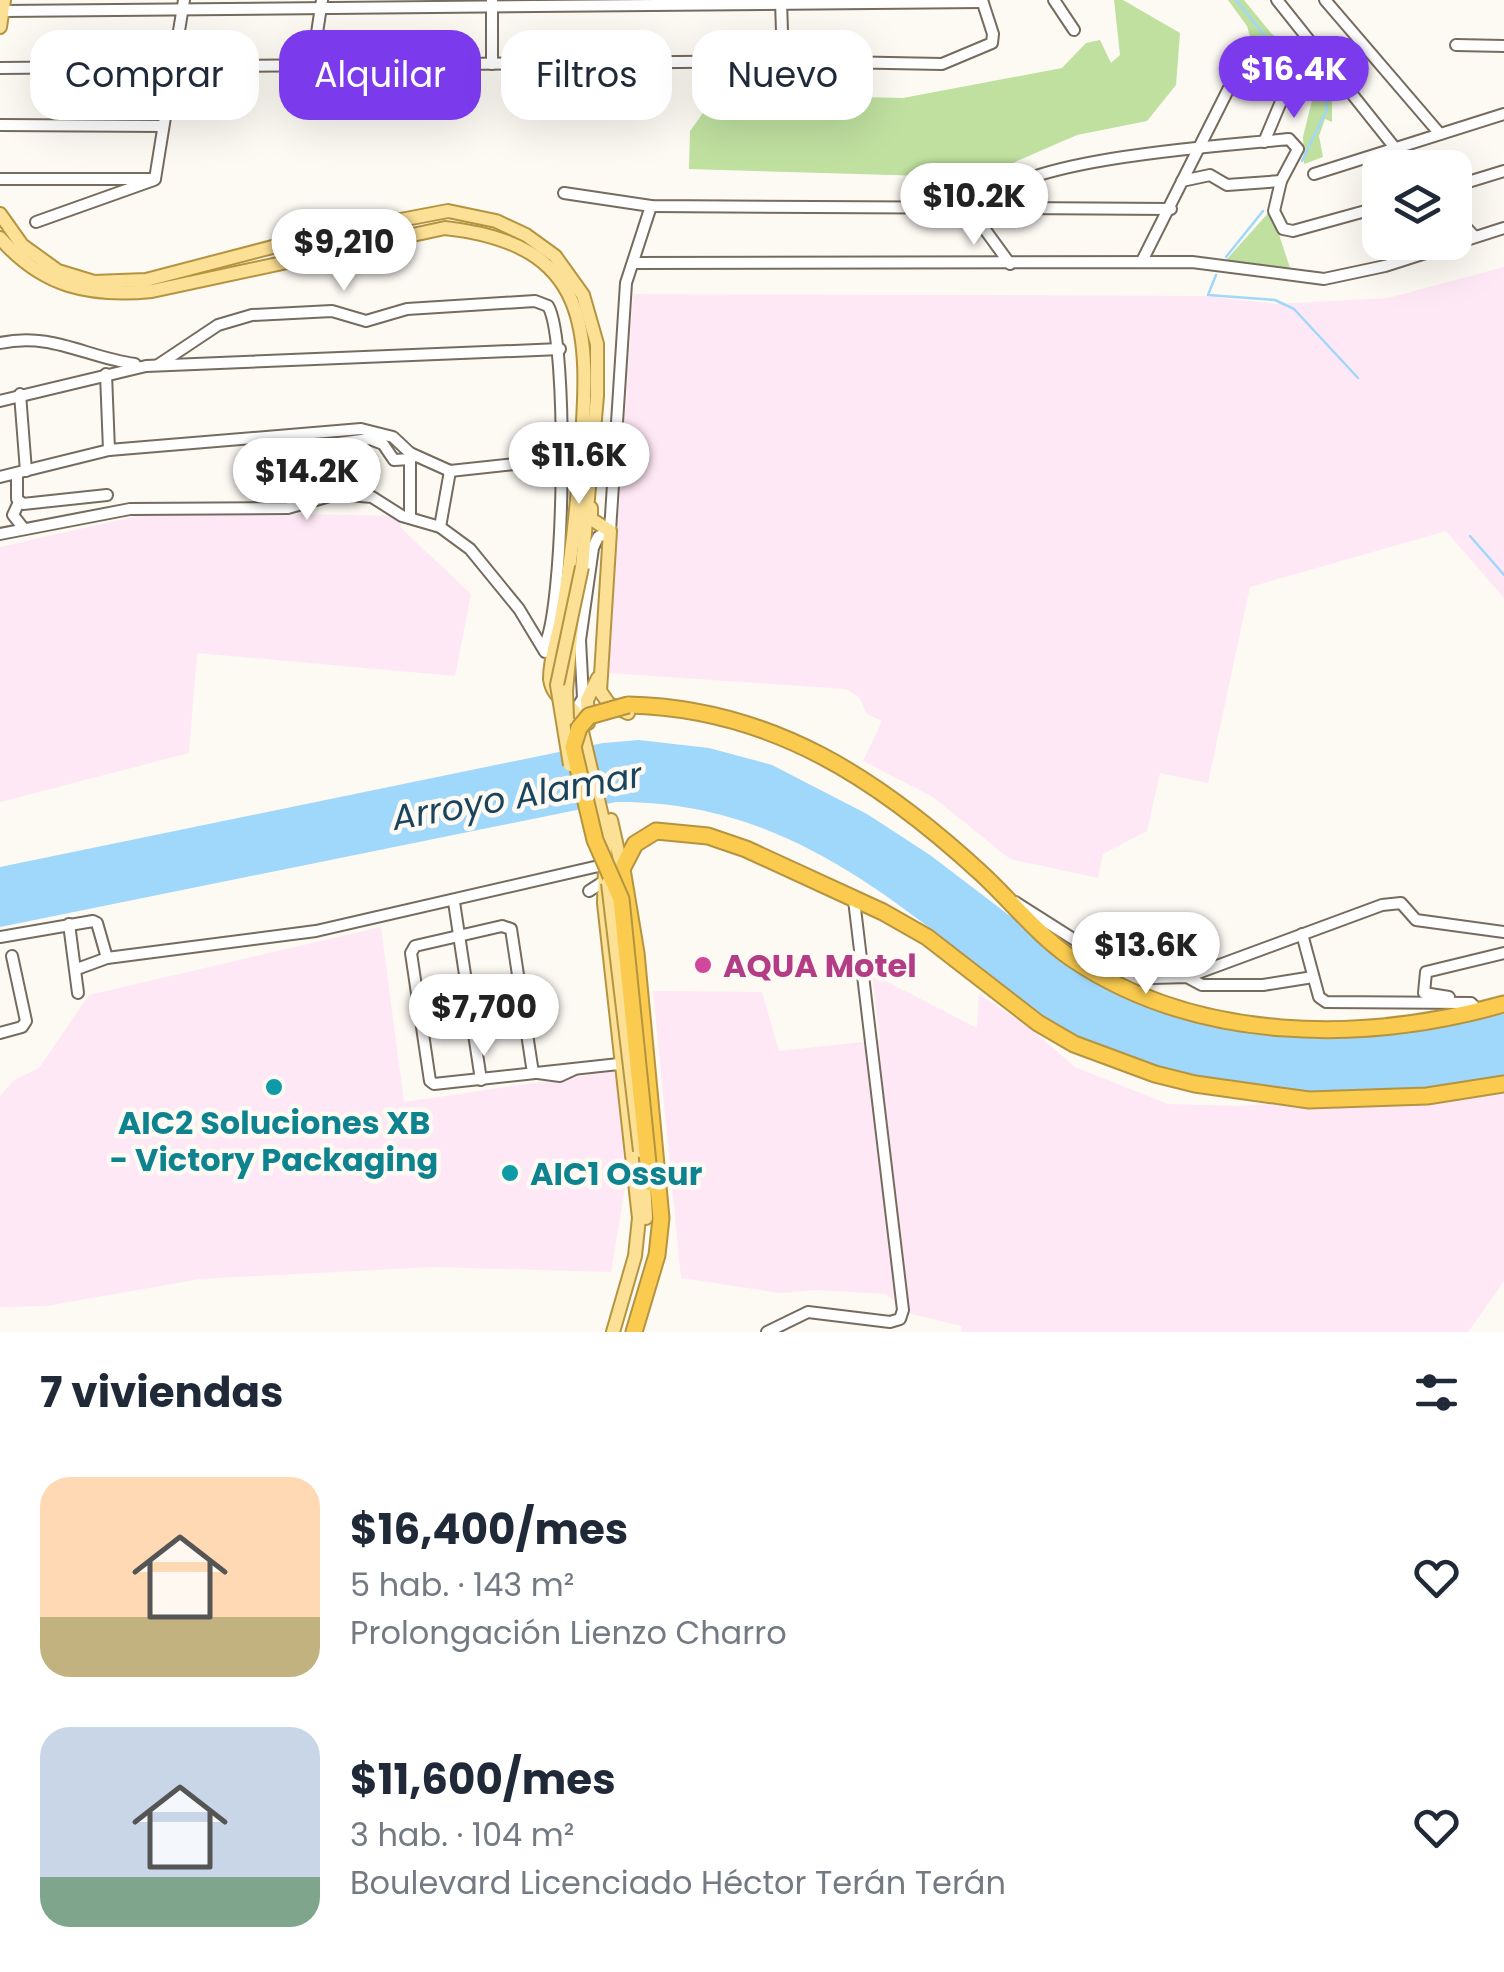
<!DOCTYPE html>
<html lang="es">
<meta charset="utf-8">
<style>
:root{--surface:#fff;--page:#f2f2f3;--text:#1f2937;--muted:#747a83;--accent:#7c3aed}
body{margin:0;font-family:Poppins,sans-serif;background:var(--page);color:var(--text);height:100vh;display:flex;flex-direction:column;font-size:38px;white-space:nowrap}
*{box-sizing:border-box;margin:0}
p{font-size:32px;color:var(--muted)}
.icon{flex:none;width:55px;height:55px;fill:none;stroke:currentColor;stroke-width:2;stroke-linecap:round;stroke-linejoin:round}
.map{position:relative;height:1332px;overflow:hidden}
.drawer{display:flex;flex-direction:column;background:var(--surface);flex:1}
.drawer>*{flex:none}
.banner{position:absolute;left:30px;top:30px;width:1000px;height:90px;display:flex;gap:20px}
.controls{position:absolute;left:1362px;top:150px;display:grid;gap:20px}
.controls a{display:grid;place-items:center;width:110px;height:110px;border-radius:20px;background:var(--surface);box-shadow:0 10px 40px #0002;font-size:50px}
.price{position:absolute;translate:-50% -85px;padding:0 22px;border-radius:35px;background:#fff;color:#222;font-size:32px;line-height:65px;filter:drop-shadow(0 2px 5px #0008)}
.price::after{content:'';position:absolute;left:50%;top:60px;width:30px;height:22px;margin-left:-15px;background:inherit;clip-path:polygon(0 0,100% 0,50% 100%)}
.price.on{background:var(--accent);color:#fff}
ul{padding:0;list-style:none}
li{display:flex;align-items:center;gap:30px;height:250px;padding:0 40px}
li span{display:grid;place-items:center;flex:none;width:280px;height:200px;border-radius:30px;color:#555}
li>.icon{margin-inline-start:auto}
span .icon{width:120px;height:120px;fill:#fffc;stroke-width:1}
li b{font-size:42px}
h2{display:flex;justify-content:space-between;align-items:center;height:120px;padding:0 40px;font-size:42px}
.pill{padding:0 35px;border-radius:30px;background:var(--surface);box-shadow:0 10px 40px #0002;font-size:35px;line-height:90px}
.pill.on{background:var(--accent);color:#fff}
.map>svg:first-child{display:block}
.industrial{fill:#ffe8f5}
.green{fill:#bfe09f}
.water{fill:#a0d8fc}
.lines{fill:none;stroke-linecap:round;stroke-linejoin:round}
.stream{stroke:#a0d8fc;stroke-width:2.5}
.minor-casing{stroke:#756b5e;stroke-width:14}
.major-casing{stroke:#b49441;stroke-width:16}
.highway-casing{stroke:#b49441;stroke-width:19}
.minor{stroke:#fff;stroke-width:10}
.major{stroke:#fce095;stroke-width:12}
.highway{stroke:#facb4f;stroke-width:15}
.major-bridge-casing{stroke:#b49441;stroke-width:16;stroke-linecap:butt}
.highway-bridge-casing{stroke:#b49441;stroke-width:19;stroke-linecap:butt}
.major-bridge{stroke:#fce095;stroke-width:12}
.highway-bridge{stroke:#facb4f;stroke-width:15}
.hotel-dot{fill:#d1479c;stroke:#fdf9f3;stroke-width:4}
.culture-dot{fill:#0f9aa8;stroke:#fdf9f3;stroke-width:4}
.labels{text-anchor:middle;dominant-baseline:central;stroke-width:9;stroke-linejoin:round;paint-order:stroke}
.hotel-label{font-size:32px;font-weight:bold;fill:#b23c85;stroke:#fdf9f3;text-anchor:start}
.culture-label{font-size:32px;font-weight:bold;fill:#0d838f;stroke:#fdf9f3}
.water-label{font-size:35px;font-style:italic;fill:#1a445d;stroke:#fdf9f3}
</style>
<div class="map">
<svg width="1504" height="1332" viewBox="0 0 1504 1332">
<rect width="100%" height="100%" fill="#fdf9f3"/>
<g class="industrial">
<polygon points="1504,267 1504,598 1446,531 1250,587 1208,783 1160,773 1147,831 1103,854 1098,878 1010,859 933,797 863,761 882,721 867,714 859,697 846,689 608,673 633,294 1205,296 1276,304 1388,298"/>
<polygon points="204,512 402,516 401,528 471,594 455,676 197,653 189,753 0,802 0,547 137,516"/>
<polygon points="381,927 404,1102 616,1071 626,1183 611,1272 433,1267 200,1279 46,1306 0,1307 0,1096 14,1080 39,1068 89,995"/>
<polygon points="872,974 977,1028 979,994 1030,1028 1075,1067 1168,1104 1242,1106 1504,1086 1504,1281 1468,1332 961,1332 962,1326 912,1314 886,1294 816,1290 780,1293 681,1278 653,991 762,992 779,1051 880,1040"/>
</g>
<g class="green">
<polygon points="1114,0 1123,0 1180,33 1176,85 1147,121 1077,135 992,172 962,177 689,169 690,131 717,94 903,98 1062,68 1086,43 1100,40 1111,63 1120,55"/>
<polygon points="1228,0 1244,0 1271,33 1315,71 1332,93 1332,122 1325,119 1319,136 1323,157 1304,164 1303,137 1313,96 1254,51 1247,26"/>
<polygon points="1271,210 1290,268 1226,260"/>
</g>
<path class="water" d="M639 740 709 748 772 765 867 814 930 855 1076 966 1210 1017 1378 1034 1423 1031 1504 1014V1075C1367 1104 1208 1101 1080 1037 1035 1014 996 980 957 949 851 866 755 801 616 802L0 927V867L603 743Z"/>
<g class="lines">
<g class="stream">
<polyline points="1236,0 1284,59 1326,88 1327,109 1302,161"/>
<polyline points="1226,257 1263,211"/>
<polyline points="1216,275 1208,295 1275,300 1294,309 1358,378"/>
<polyline points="1470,536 1504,575"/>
</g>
<defs>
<g id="minor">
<polyline points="1054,0 1074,30"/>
<polyline points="1277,0 1411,168"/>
<polyline points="1325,0 1440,134"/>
<polyline points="781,2 783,61"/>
<polyline points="3,11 982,2"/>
<polyline points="1456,45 1504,46"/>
<polyline points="492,64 492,1"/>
<polyline points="312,66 322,0"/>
<polyline points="0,68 783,61 942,64 992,43 993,34 982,0"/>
<polyline points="0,125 163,126"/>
<polyline points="1264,142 1288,85"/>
<polyline points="1314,174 1504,114"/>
<polyline points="0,179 155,179"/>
<polyline points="155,179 184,0"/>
<polyline points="1182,181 1210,175 1227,185 1281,181"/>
<polyline points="1455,186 1504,171"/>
<polyline points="564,193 651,206 1171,209"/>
<path d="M982 208C1011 157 1228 146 1289 139L1298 149 1281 181 1274 211 1283 229 1293 231 1380 207"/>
<polyline points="970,209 1010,264"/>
<polyline points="1455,216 1474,236"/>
<polyline points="36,222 154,180"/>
<polyline points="1142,261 1235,76"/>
<polyline points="634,263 1192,262 1324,279 1385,266 1504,228"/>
<path d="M0 343C52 332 85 357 135 364"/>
<path d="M158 365 218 325 252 315 332 311 366 321 407 309 535 301 548 306C569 339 565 620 543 647"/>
<polyline points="106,374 109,450"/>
<polyline points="20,394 26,471"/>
<polyline points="0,401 146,366 560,349"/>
<polyline points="289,449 370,439 383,444 394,460 411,459"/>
<polyline points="410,453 450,471 561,459"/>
<polyline points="17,473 17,499 23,504 107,495"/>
<polyline points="0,477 109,450 361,429 393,437 410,453 410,516"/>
<polyline points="19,502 13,515 24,529"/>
<polyline points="440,527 450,471"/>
<polyline points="0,534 130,509 288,508 337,494 372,497 402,516 440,527 470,549 519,609 545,652"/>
<polyline points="575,711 583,698 580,640 593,548 598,537 610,531 626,283 651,206"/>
<polyline points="589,891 603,882"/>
<polyline points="454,902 481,1080"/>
<polyline points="1015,902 1078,942 1152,978 1187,977 1202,985 1263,985 1313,977"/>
<polyline points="69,924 78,993"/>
<polyline points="1302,934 1319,997 1326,1002 1471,1003 1479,1011"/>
<polyline points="0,937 93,921 97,923 107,958"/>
<polyline points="77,969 107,958 316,931 603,865"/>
<polyline points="1187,977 1382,905 1401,903 1416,920 1504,932"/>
<polyline points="1449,997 1424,993 1426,972 1504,953"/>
<polyline points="0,1033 22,1027 26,1021 12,956"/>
<polyline points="533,1073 511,929 502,926 415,946 411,953 430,1081 434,1084 628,1063"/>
<polyline points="538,1073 560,1076 573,1070"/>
<polyline points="767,1332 808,1312 890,1322 900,1319 903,1310 854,900"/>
</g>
<g id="major">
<polyline points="0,27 4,0"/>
<polyline points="0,214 22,245 58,271 94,282 146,280 311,237 448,211 496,221 526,235 555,256 583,295 597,344 597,396 582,567"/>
<path d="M0 238C43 287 89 297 152 291L445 228C592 244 590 331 581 452 577 507 571 564 561 619 557 640 550 658 550 679 553 701 571 701 579 719L606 833 604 903 639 1218 635 1256 613 1332"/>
<polyline points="591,508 591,519 610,531 600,691 609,704 628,713"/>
<polyline points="566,691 573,616"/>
<polyline points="588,723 587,700 598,678"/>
<polyline points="611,820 622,869"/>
<polyline points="644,1183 646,1218"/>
</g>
<g id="highway">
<path d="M628 705C771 708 879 779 982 874 1011 901 1038 935 1071 958 1196 1043 1363 1044 1504 1004"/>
<polyline points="634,1332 657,1255 661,1218 636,953 622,869 635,844 656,831 708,836 746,849 883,912 927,937 1038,1023 1074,1044 1155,1074 1195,1084 1309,1100 1427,1096 1504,1084"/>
</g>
</defs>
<use href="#minor" class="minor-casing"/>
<use href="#major" class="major-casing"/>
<use href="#highway" class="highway-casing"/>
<use href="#minor" class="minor"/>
<use href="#major" class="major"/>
<use href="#highway" class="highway"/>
<defs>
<g id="major-bridge">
<polyline points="566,691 567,719"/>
<polyline points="570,765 557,685 582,567"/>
<polyline points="608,883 640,1151"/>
</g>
<polyline id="highway-bridge" points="628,705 589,716 579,728 573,747 595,840 621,899 650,1183"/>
</defs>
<use href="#major-bridge" class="major-bridge-casing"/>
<use href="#highway-bridge" class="highway-bridge-casing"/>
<use href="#major-bridge" class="major-bridge"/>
<use href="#highway-bridge" class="highway-bridge"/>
</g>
<circle class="hotel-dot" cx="703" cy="965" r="10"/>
<g class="culture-dot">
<circle cx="274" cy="1087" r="10"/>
<circle cx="510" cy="1173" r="10"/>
</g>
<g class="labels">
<g class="hotel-label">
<text x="723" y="965">AQUA Motel</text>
</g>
<g class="culture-label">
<text x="274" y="1122">AIC2 Soluciones XB<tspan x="274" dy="37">- Victory Packaging</tspan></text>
<text x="530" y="1173" text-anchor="start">AIC1 Ossur</text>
</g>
<g class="water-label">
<text transform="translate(517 796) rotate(-10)">Arroyo Alamar</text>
</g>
</g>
</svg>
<div class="controls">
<a><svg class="icon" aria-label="layers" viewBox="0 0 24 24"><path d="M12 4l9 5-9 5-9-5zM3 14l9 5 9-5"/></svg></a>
</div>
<b class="price on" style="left:1294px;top:121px">$16.4K</b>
<b class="price" style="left:974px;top:248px">$10.2K</b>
<b class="price" style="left:344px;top:294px">$9,210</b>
<b class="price" style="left:579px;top:507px">$11.6K</b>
<b class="price" style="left:307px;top:523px">$14.2K</b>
<b class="price" style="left:1146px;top:997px">$13.6K</b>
<b class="price" style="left:484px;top:1059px">$7,700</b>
<div class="banner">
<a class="pill">Comprar</a>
<a class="pill on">Alquilar</a>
<a class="pill">Filtros</a>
<a class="pill">Nuevo</a>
</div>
</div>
<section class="drawer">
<h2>7 viviendas<svg class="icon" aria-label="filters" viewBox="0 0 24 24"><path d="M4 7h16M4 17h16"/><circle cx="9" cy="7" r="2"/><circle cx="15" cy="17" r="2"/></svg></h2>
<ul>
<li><span style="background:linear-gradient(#ffd9b3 70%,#c2b280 0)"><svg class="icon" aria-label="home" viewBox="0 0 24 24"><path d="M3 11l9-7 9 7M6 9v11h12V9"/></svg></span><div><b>$16,400/mes</b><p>5 hab. · 143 m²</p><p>Prolongación Lienzo Charro</p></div><svg class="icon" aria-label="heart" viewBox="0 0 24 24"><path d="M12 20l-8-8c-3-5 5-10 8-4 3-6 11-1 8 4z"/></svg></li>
<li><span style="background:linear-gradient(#c9d6e8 75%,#7fa58c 0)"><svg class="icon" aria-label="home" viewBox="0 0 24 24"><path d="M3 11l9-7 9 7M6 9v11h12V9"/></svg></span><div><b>$11,600/mes</b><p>3 hab. · 104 m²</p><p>Boulevard Licenciado Héctor Terán Terán</p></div><svg class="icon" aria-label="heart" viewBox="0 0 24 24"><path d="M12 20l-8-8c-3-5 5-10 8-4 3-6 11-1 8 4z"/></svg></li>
</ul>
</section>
